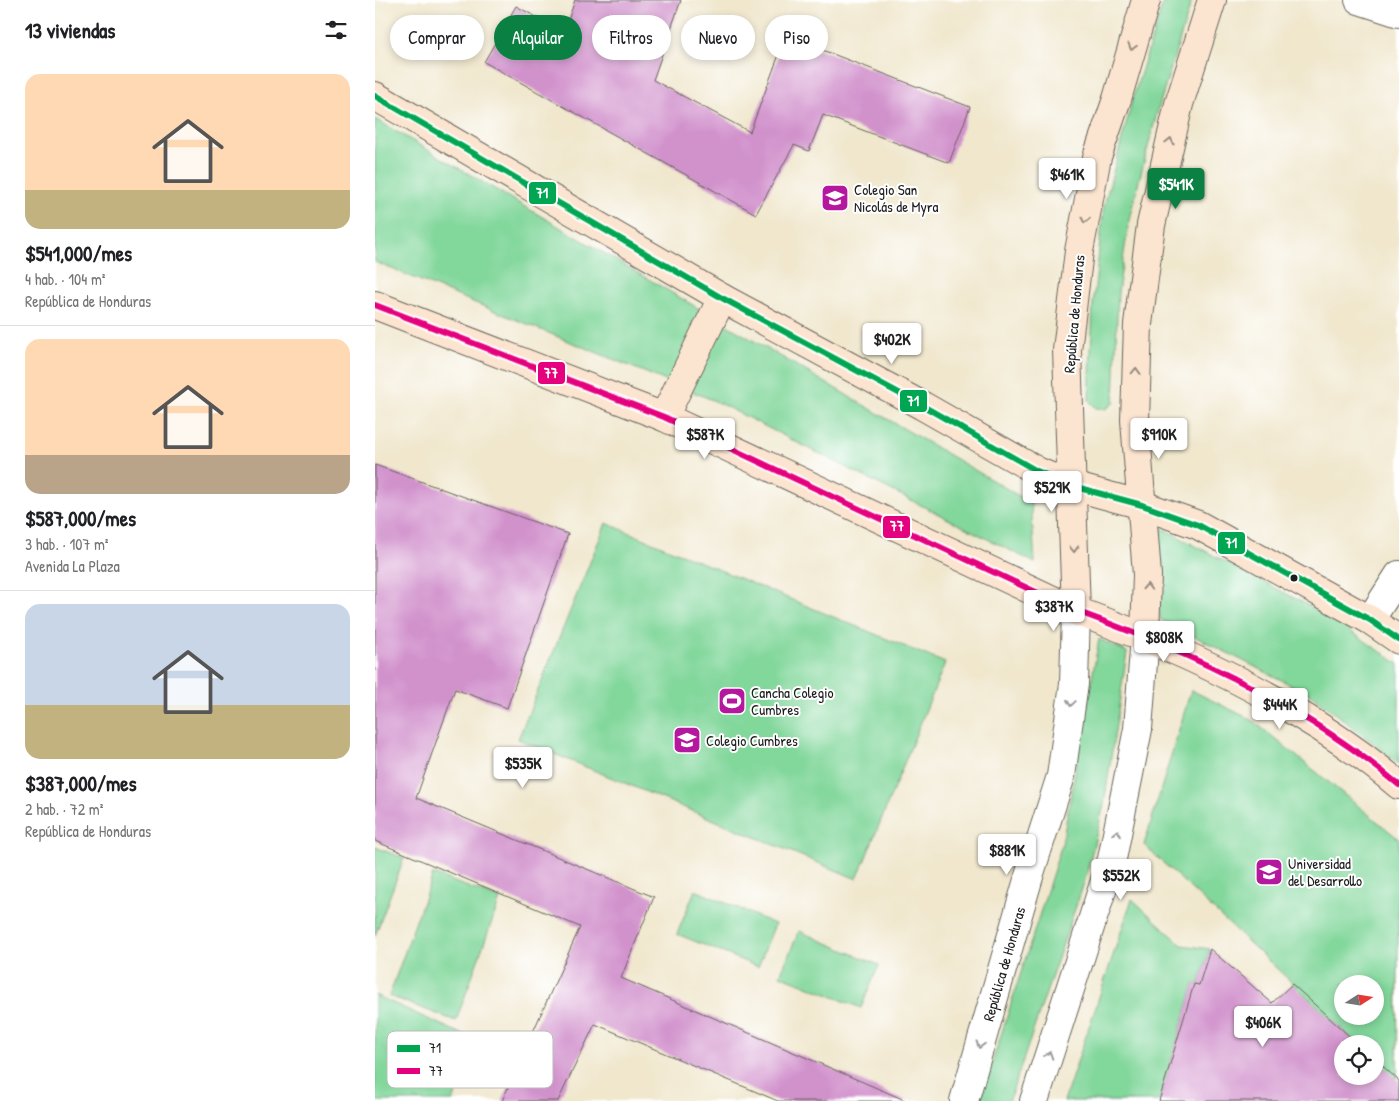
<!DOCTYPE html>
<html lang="es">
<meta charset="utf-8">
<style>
:root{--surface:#fff;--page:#f6f6f6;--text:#202124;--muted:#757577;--line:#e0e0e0;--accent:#0b8043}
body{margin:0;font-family:"Patrick Hand",sans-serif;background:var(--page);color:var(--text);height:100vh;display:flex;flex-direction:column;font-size:19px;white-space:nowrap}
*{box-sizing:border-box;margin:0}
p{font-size:16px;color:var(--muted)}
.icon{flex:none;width:28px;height:28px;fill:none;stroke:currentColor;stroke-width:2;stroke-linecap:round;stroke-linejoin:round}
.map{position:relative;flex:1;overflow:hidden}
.side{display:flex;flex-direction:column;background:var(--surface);width:375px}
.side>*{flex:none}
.banner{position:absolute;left:15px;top:15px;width:475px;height:45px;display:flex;gap:10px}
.needle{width:32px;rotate:78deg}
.tools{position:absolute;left:959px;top:975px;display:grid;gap:10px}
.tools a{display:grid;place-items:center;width:50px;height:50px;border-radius:50%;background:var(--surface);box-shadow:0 2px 8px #0003;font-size:25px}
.price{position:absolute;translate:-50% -42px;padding:0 11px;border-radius:5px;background:#fff;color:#222;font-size:16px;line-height:32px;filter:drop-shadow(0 1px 2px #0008)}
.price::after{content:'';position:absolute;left:50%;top:30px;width:15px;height:11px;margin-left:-8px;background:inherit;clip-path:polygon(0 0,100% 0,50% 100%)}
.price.selected{background:var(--accent);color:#fff}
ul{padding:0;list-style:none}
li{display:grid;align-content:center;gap:10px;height:265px;padding:0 25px}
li+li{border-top:1px solid var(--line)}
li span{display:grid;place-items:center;height:155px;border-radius:15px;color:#555}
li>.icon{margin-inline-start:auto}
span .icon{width:90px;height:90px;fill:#fffc;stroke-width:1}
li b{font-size:21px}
h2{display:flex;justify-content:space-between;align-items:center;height:60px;padding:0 25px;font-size:21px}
.tag{padding:0 18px;border-radius:22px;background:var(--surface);box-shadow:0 2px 8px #0003;font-size:18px;line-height:45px}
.tag.selected{background:var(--accent);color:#fff}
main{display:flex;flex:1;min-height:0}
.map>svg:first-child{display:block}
.green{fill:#82d79b;stroke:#4f7a5c;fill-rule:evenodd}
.building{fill:#d192cc}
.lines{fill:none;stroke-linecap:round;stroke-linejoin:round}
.street-casing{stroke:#66635a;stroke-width:30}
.secondary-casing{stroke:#66635a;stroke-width:30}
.street{stroke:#fff;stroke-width:28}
.secondary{stroke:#fce5d0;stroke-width:28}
.bus-1-casing{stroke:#fff;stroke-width:10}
.bus-2-casing{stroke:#fff;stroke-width:10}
.bus-1{stroke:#00a651;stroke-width:6}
.bus-2{stroke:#e5007d;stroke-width:6}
.oneway{stroke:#978b7f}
.oneway2{stroke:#999}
.bus-dot{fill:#1c1c1c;stroke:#fff;stroke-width:2}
.labels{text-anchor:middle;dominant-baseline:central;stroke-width:4;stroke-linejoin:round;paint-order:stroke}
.poi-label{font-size:15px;fill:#1c1c1c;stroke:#fff;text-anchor:start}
.street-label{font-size:15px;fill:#1c1c1c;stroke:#fff}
.key{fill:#fff;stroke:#bbb;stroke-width:1}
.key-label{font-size:14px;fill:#1c1c1c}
.line-badge{stroke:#fff;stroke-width:2}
.badge-label{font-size:14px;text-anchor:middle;font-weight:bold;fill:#fff}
</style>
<main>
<section class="side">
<h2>13 viviendas<svg class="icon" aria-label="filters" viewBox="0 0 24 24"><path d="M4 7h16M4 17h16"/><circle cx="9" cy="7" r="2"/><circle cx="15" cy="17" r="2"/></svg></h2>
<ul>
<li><span style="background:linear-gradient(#ffd9b3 75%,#c2b280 0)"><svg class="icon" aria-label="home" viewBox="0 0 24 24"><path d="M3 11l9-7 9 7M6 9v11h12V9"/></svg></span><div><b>$541,000/mes</b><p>4 hab. · 104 m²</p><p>República de Honduras</p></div></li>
<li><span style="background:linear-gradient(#ffd9b3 75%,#b9a48a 0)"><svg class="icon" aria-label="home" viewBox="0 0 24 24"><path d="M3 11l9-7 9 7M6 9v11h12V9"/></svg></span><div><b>$587,000/mes</b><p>3 hab. · 107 m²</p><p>Avenida La Plaza</p></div></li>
<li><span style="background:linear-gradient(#c9d6e8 65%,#c2b280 0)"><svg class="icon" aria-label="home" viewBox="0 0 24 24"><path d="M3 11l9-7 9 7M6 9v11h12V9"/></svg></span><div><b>$387,000/mes</b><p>2 hab. · 72 m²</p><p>República de Honduras</p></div></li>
</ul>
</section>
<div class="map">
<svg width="1024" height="1101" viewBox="0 0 1024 1101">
<rect width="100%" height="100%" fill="#fff"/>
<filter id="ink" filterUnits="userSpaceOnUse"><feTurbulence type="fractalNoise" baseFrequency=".02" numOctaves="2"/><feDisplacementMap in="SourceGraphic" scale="10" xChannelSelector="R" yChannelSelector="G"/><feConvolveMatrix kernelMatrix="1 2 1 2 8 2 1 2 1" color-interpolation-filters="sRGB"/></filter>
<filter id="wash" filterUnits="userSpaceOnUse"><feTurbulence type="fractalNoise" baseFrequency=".0096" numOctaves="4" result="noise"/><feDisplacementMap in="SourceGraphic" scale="20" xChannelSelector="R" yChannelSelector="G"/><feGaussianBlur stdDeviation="1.12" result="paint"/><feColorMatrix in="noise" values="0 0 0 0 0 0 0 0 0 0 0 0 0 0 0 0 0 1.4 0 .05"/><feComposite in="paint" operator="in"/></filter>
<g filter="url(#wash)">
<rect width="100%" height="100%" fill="#f0e7cd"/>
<g class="green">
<polygon points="789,0 817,0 782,113 755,215 743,292 739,403 731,409 721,408 714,401 718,304 729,206 758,98"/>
<polygon points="0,119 656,503 660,563 340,401 0,262"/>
<polygon points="231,523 570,663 482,879 143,739"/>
<polygon points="779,524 950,614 1024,664 1024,764 938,696 785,619"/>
<polygon points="724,639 752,652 729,804 710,880 634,1101 605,1101 687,844"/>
<path d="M816 690 877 720 1024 839 1022 1079 1000 1059V1044H983L769 845ZM968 984H1000V1016H968Z"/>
<polygon points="0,847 29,858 0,936"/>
<polygon points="58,874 125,899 81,1021 14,996"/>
<polygon points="320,890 400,924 383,967 302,934"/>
<polygon points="757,899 807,945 835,949 824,985 819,984 784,1101 689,1101"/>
<polygon points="424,931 504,965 486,1008 405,975"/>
<polygon points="0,995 104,1042 78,1101 0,1101"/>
</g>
<g id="blocks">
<g class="building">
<polygon points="200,0 306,0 278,80 375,132 411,36 595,107 574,163 448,115 434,151 419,145 381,214 109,62 141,6 189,32"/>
<polygon points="0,465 193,534 132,708 80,689 41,798 279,897 246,978 532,1101 403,1101 220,1024 183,1101 127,1101 205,927 0,841"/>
<polygon points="835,949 897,1003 917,984 983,1044 968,1044 968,1076 1000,1076 1000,1059 1024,1081 1024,1101 784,1101 819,984 824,985"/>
</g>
</g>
</g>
<g filter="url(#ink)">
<use href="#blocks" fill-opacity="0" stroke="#66635a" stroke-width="1"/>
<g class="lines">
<defs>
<g id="street">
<polyline points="984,0 1024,13"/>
<polyline points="995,620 1024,575"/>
<polyline points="589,1101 655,873 686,776 699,684 701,611"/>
<polyline points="659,1101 737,859 763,729 770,636"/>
</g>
<g id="secondary">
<polyline points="0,96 347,298 548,406 662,471 697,486 767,505 823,525 995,620 1024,640"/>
<path d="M0 305 289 417 701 611C812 651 933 708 1024 785"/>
<polyline points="289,417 347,298"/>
<polyline points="701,611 692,350 704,251 722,157 742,99 771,0"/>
<polyline points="770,636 772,575 760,420 763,324 776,225 804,104 837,0"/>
</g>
</defs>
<use href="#street" class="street-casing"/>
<use href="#secondary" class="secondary-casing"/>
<use href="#street" class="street"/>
<use href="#secondary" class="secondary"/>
<defs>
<polyline id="bus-1" points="0,96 347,298 548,406 662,471 697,486 767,505 823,525 995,620 1024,640"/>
<path id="bus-2" d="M0 305 289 417 701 611C812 651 933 708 1024 785"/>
</defs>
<use href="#bus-1" class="bus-1-casing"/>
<use href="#bus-2" class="bus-2-casing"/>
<use href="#bus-1" class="bus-1"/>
<use href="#bus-2" class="bus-2"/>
</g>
<defs><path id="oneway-chevron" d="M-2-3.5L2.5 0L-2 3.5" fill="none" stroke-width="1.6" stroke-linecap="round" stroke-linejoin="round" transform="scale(1.25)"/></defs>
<g class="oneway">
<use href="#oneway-chevron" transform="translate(757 47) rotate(106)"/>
<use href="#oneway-chevron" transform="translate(795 141) rotate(-77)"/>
<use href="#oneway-chevron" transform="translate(710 220) rotate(101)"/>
<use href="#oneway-chevron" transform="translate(761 371) rotate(-88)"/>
<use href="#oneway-chevron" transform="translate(699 549) rotate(88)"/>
<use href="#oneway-chevron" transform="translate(772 587) rotate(-87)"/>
</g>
<g class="oneway2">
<use href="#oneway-chevron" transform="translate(696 703) rotate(98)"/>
<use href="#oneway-chevron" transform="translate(742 833) rotate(-79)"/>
<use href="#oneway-chevron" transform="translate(605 1045) rotate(106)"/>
<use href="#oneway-chevron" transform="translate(674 1055) rotate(-72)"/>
</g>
</g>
<defs>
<symbol id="school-square" viewBox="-11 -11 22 22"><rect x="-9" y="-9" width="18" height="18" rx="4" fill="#b5179e" stroke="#fff"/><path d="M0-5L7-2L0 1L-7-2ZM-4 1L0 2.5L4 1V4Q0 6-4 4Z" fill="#fff"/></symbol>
<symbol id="stadium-square" viewBox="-11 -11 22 22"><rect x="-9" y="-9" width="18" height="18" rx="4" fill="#b5179e" stroke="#fff"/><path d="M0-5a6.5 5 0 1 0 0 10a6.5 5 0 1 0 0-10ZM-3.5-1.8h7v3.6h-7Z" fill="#fff"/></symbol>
<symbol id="university-square" viewBox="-11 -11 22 22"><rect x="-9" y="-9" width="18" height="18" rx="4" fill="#b5179e" stroke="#fff"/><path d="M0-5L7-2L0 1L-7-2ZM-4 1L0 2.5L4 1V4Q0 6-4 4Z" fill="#fff"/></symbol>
</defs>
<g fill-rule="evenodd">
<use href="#school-square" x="444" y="182" width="32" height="32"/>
<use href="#stadium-square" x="341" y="685" width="32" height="32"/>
<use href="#school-square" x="296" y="724" width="32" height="32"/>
<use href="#university-square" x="878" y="856" width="32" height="32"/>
</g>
<circle class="bus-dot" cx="919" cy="578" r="4.5"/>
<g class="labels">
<g class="poi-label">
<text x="479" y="189">Colegio San<tspan x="479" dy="17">Nicolás de Myra</tspan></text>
<text x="376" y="692">Cancha Colegio<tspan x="376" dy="17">Cumbres</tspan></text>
<text x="331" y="740">Colegio Cumbres</text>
<text x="913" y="863">Universidad<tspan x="913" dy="17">del Desarrollo</tspan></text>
</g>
<g class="street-label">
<text transform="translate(699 314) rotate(-85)">República de Honduras</text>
<text transform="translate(629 964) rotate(-74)">República de Honduras</text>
</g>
</g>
<rect x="12" y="1031" width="166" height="57" rx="8" class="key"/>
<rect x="22" y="1045" width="23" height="7" fill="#00a651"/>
<rect x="22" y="1068" width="23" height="6" fill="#e5007d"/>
<g class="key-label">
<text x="54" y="1053">71</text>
<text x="54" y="1076">77</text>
</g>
<g class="line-badge">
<rect x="153" y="181" width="29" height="24" rx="5" fill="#00a651"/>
<rect x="162" y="361" width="29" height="24" rx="5" fill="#e5007d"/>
<rect x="524" y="389" width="29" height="24" rx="5" fill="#00a651"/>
<rect x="507" y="515" width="29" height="24" rx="5" fill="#e5007d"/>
<rect x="842" y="531" width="29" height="24" rx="5" fill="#00a651"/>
</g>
<g class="badge-label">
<text x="167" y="198">71</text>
<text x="176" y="378">77</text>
<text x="538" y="406">71</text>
<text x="522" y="531">77</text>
<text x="856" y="548">71</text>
</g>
</svg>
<div class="tools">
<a><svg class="needle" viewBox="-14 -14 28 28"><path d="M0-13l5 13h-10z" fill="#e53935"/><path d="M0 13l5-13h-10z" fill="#757577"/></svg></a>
<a><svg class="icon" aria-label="locate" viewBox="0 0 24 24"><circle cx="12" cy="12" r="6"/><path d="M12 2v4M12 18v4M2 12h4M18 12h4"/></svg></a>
</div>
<b class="price" style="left:692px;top:200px">$461K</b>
<b class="price selected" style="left:801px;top:210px">$541K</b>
<b class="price" style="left:517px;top:365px">$402K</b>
<b class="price" style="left:330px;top:460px">$587K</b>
<b class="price" style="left:784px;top:460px">$910K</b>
<b class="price" style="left:677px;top:513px">$529K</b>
<b class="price" style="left:679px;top:632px">$387K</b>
<b class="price" style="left:789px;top:663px">$808K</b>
<b class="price" style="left:905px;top:730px">$444K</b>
<b class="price" style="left:148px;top:789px">$535K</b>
<b class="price" style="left:632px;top:876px">$881K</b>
<b class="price" style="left:746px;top:901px">$552K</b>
<b class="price" style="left:888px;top:1048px">$406K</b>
<div class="banner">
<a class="tag">Comprar</a>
<a class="tag selected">Alquilar</a>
<a class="tag">Filtros</a>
<a class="tag">Nuevo</a>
<a class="tag">Piso</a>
</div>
</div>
</main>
